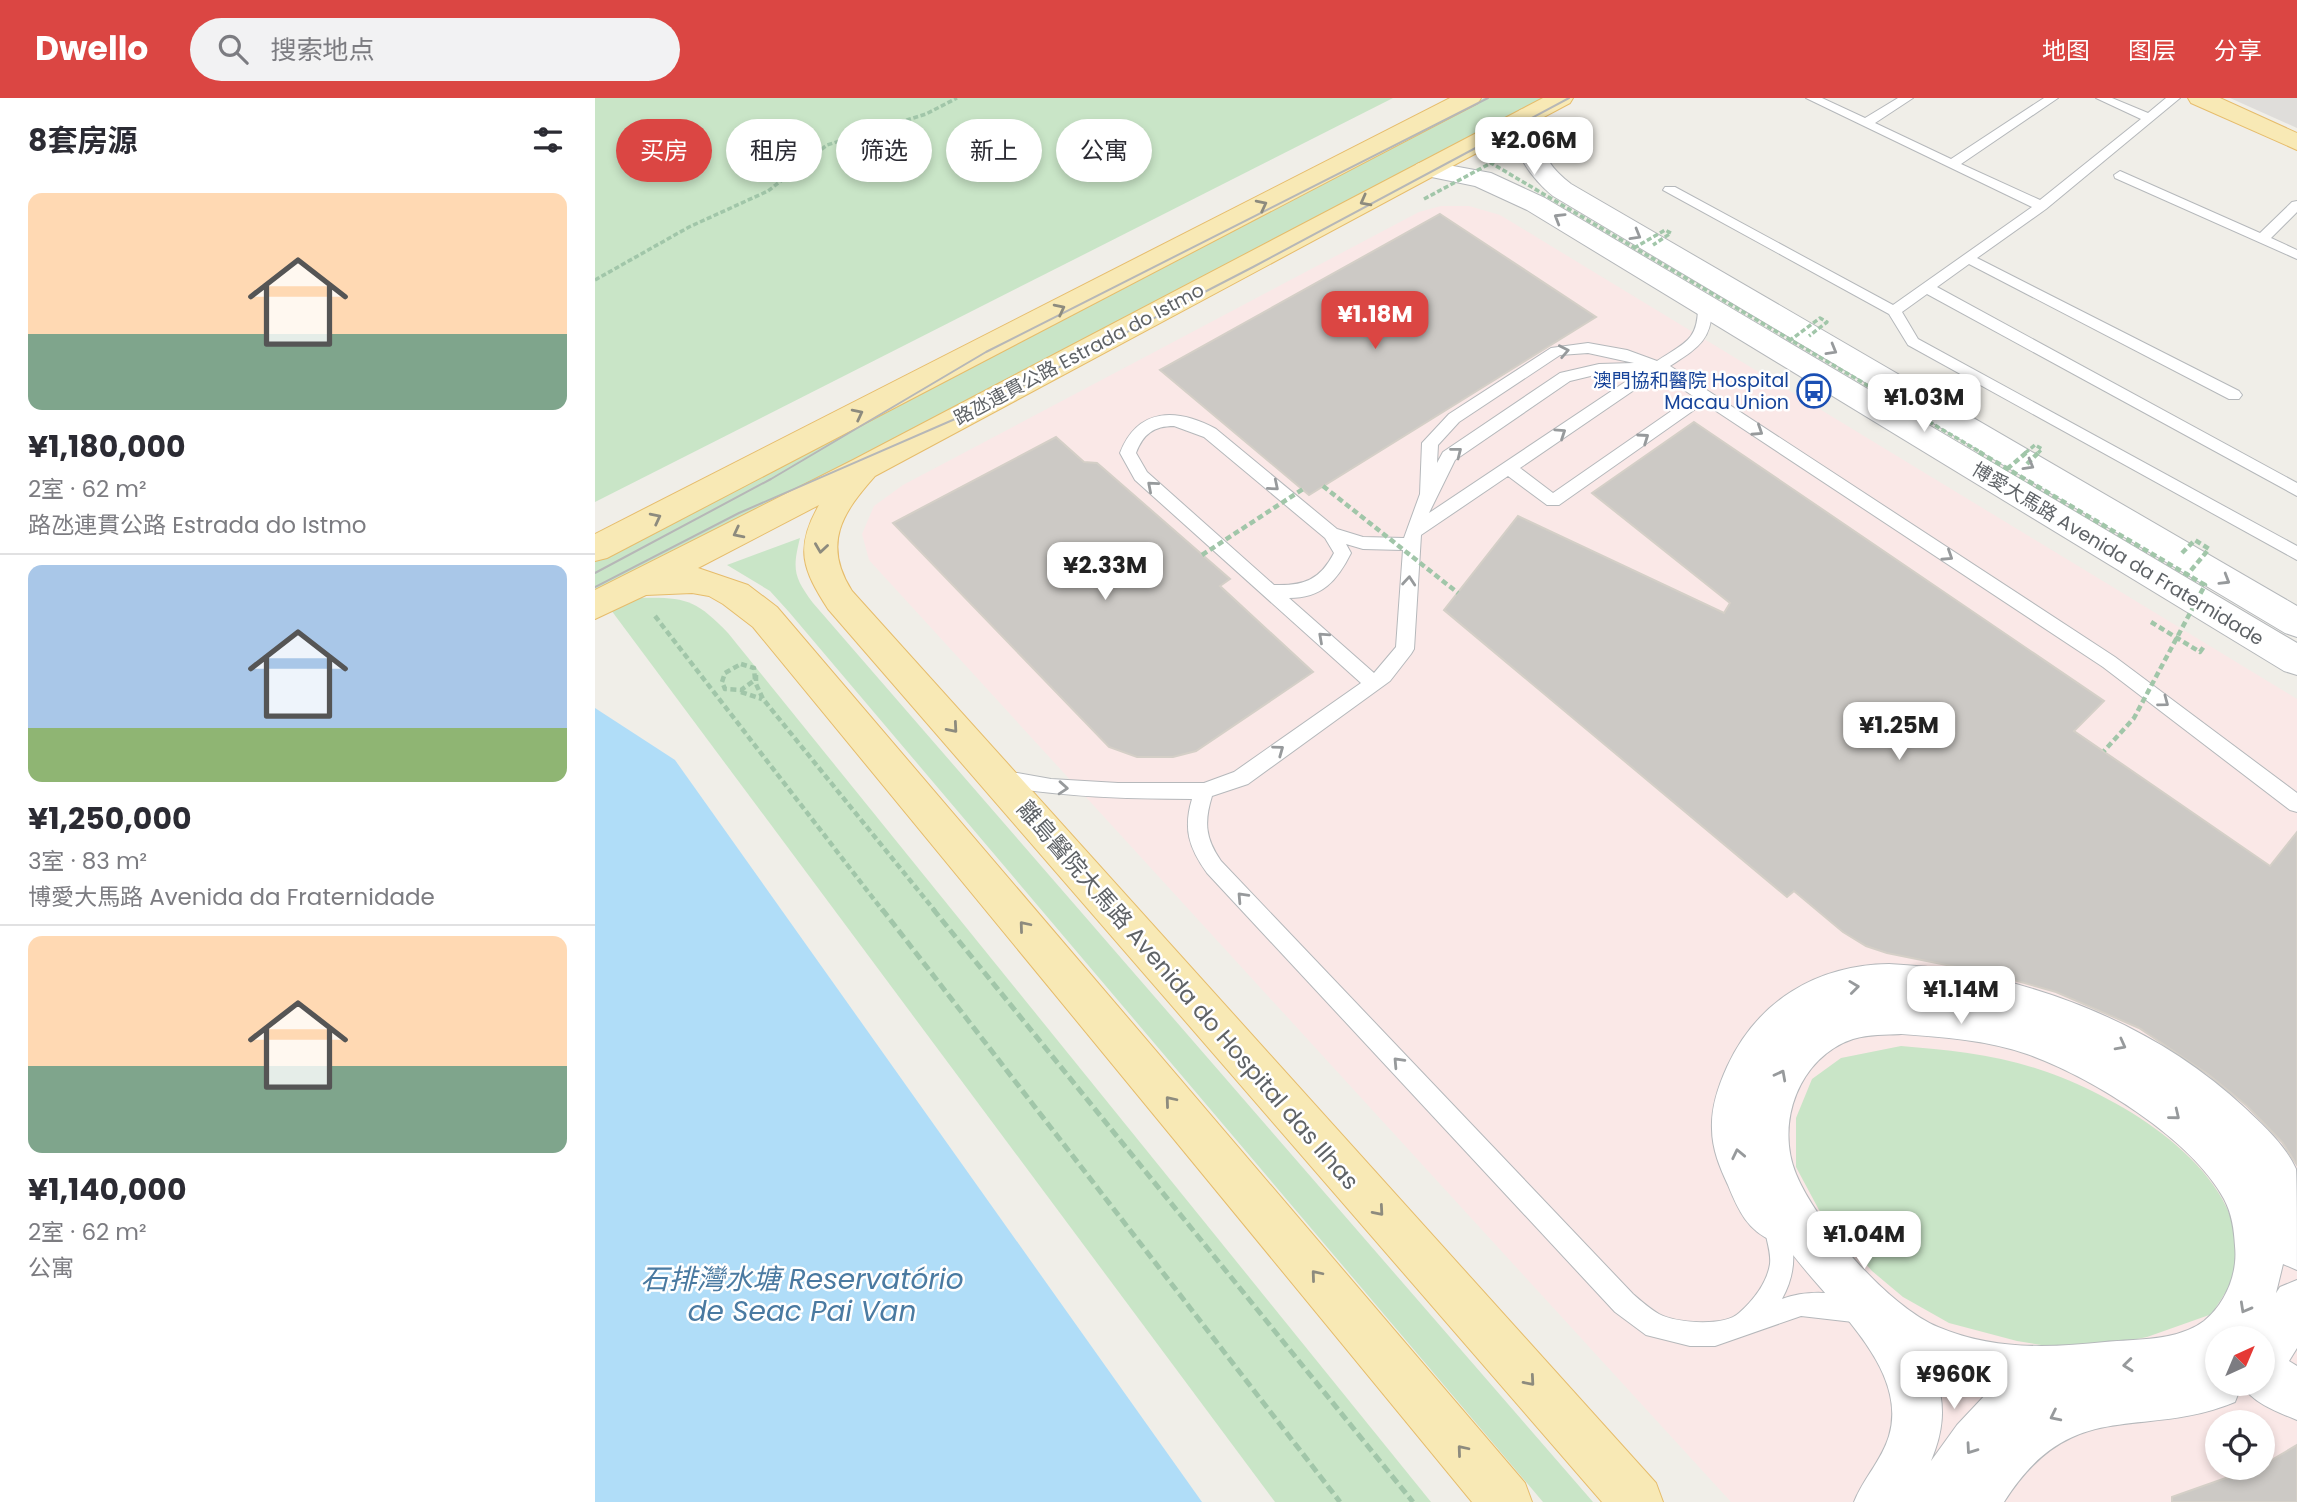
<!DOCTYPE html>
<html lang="zh">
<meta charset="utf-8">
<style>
:root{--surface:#fff;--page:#f2f2f3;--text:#2b2b33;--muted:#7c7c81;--line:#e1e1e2;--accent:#db4643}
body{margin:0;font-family:Poppins,"Noto Sans SC",sans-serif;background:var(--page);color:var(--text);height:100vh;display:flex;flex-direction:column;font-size:26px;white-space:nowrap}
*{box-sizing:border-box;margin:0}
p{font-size:23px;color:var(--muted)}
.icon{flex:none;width:38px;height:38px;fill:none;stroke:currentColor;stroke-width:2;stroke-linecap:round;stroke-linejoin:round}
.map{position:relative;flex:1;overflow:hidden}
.panel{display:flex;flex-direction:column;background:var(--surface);width:595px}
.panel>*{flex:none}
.hud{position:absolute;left:21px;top:21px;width:665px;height:63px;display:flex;gap:14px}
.needle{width:46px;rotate:44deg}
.fabs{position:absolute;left:1610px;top:1228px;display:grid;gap:14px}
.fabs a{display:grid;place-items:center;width:70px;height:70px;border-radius:50%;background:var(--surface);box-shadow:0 4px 10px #0003;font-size:35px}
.price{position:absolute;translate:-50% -60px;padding:0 16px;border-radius:14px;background:#fff;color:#222;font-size:23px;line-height:46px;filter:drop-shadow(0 2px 4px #0008)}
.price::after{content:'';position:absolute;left:50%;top:42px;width:21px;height:16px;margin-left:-10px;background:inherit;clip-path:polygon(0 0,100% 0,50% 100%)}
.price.active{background:var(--accent);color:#fff}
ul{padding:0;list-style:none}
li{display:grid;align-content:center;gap:14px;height:371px;padding:0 28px}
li+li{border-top:2px solid var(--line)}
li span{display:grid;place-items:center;height:217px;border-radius:14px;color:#555}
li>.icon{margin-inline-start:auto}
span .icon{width:126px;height:126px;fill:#fffc;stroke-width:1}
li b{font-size:30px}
h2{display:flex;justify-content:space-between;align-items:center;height:84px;padding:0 28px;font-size:30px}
.tag{padding:0 24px;border-radius:32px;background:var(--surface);box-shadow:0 4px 10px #0003;font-size:24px;line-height:63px}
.tag.active{background:var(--accent);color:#fff}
header{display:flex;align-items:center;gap:42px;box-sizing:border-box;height:98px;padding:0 35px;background:var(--accent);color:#fff}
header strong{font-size:33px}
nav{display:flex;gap:38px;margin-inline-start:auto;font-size:24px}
.search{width:490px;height:63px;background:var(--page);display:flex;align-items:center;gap:18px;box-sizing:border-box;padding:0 24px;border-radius:38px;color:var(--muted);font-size:26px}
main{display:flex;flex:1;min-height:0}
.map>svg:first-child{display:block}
.industrial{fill:#dfddda}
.medical{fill:#fae8e7;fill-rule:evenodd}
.green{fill:#c9e5c7}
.water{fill:#b0ddf8}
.building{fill:#ccc9c5;stroke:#d4cfc7;stroke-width:2}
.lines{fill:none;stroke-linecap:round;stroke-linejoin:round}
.service-casing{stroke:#b5b8bb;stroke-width:2}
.minor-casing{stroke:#b5b8bb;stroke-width:2}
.primary-casing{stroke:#e6bc6b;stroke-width:2}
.path-far2{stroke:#a1c6a9;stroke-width:3.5;stroke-dasharray:5 2.5;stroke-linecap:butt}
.path-far1{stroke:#a1c6a9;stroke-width:4.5;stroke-dasharray:6 3.5;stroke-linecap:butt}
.path{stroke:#a1c6a9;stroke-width:5;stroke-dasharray:9 4.5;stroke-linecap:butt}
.service{fill:#fff;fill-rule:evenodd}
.minor{fill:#fff;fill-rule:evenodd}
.primary{fill:#f8e9b5;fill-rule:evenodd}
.tram{stroke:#b6b7b7;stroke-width:2}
.path-bridge-far1{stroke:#a1c6a9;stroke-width:3.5;stroke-dasharray:5 2.5;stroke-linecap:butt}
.path-bridge{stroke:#a1c6a9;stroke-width:4.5;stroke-dasharray:6 3.5;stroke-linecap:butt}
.oneway{stroke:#8d8b7e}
.oneway2{stroke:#979a9c}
.labels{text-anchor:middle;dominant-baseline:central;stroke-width:5;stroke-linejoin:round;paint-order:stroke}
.far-street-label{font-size:19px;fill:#5f6367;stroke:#fff}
.far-transit-label{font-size:19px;fill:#164399;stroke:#fff;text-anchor:end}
.street-label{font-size:23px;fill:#5f6367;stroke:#fff}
.near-water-label{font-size:28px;font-style:italic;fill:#4a7aa1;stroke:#fff}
</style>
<header>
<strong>Dwello</strong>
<div class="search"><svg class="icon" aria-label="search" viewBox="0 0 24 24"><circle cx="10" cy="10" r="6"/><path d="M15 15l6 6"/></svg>搜索地点</div>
<nav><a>地图</a><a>图层</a><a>分享</a></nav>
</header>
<main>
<section class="panel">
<h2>8套房源<svg class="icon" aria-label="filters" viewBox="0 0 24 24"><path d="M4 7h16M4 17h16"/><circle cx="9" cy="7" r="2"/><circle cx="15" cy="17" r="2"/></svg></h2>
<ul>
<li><span style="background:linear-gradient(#ffd9b3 65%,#7fa58c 0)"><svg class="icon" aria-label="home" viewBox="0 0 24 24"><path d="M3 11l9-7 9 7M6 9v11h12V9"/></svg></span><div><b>¥1,180,000</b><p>2室 · 62 m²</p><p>路氹連貫公路 Estrada do Istmo</p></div></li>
<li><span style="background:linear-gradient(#a9c7e8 75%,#8fb573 0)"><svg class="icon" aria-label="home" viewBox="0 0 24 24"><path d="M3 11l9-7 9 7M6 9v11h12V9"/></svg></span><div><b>¥1,250,000</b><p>3室 · 83 m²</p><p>博愛大馬路 Avenida da Fraternidade</p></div></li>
<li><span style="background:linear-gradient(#ffd9b3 60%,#7fa58c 0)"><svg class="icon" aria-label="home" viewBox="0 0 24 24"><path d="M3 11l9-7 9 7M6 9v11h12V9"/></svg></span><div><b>¥1,140,000</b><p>2室 · 62 m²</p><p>公寓</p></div></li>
</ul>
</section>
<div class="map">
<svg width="1702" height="1404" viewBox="0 0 1702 1404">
<rect width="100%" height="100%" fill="#f0eee8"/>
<polygon class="industrial" points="1635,0 1702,0 1702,30"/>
<path class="medical" d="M846 108H874L905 117 1702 601V1404H1136L274 462 267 436 279 408 308 387 824 114ZM1622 1241H1668V1286H1622ZM1622 1325H1668V1370H1622Z"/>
<g class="green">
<polygon points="0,0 798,0 0,404"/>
<polygon points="889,0 954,0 0,497 0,462"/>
<path d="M205 440C197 472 199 479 218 505L998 1404H948L194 514 175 493 132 467Z"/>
<path d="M43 500C90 499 100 501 133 535L836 1404H680L16 512Z"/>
<path d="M1306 948C1354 952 1405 957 1452 974 1528 1001 1654 1074 1642 1169 1640 1184 1624 1203 1617 1216L1552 1239 1482 1253 1422 1243 1354 1225 1308 1199 1277 1173 1224 1112 1201 1069V1020L1217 981 1246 960Z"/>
</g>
<polygon class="water" points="0,610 80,662 607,1404 0,1404"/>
<g class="building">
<polygon points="845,116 1001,219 714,397 565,272"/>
<polygon points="1099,324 1509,603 1479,633 1675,768 1702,734 1702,1067 1687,1044 1652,1008 1614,977 1544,930 1461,894 1401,877 1292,855 1271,848 1248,834 1199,793 1192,799 849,512 923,418 1129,515 1135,505 997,395"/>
<polygon points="461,339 489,364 502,365 509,371 635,481 625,488 718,574 601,653 578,659 542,659 514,649 298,425"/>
<polygon points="1702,1347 1702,1404 1577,1404 1577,1399 1659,1370 1668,1370 1668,1367"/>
</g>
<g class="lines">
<defs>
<g id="service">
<polygon points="1211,0 1227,0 1270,20 1303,0 1318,0 1280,25 1356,61 1449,0 1463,0 1366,66 1445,102 1546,21 1501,0 1517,0 1553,15 1571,0 1585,0 1451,111 1382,160 1644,293 1647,297 1644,301 1634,301 1374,166 1342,189 1702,385 1702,398 1332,196 1307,214 1323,241 1702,448 1702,462 1313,247 1294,216 1068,92 1070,89 1080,89 1298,207 1437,109"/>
<polygon points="1525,73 1665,135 1697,104 1702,103 1702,114 1676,140 1702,152 1702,161 1520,80 1519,77"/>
<path d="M1110 204 1117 209C1117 243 1101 251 1075 268L1520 559 1702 695V714L1695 712 1508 569 1109 305 964 407H952L913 378 826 437 819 551 816 556 795 583 653 686 617 698C609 724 610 740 626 763L1038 1196C1046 1203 1055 1211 1064 1216 1081 1225 1129 1229 1144 1215 1158 1203 1172 1185 1175 1166 1177 1148 1164 1128 1171 1113L1179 1109 1187 1113C1200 1144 1204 1170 1187 1201 1211 1192 1243 1193 1267 1203L1270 1212 1267 1221 1258 1224 1206 1218 1120 1248H1095L1051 1237 1020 1214 612 775C594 750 588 731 597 701 532 701 469 699 405 688L398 686 395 680 398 674 405 672 456 681 523 685H609L639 674 766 585 540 382 525 355C543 309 582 310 621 331L742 431 768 439 809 440 825 396 827 345 854 316 956 250 993 245 1032 252 1062 263C1089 245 1103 243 1103 209ZM993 255 1039 265 1004 266 965 275 848 354 842 365 843 347 864 324 965 257ZM1045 274 834 415 860 362 975 283 1004 276ZM1064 275 1098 298 958 395 925 370ZM579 328 609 339 730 440 739 455C725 482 709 488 679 487L552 374 541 355C548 336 559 328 579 328ZM751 446 768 451 808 452 801 549 779 575 694 500C727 500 742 483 756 455Z"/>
</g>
<g id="minor">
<path d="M934 10 943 12C948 19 945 25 946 34 946 58 958 72 976 86L1702 508V539L1690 535 958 98C936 80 905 41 925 12Z"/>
<polygon points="831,63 896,75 950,100 1702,545 1702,577 1689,573 932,112 880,88 822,76 818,71 822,66"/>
<path d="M1294 866C1422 872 1556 922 1650 1010 1668 1027 1691 1048 1701 1071 1702 1084 1702 1153 1702 1172L1688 1166 1681 1195 1685 1189 1702 1182V1250L1694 1263 1702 1268V1322C1685 1315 1655 1304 1647 1286H1668V1241H1622V1286H1647L1640 1304C1546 1343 1477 1296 1409 1404H1259C1268 1381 1287 1362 1294 1338 1316 1265 1222 1197 1186 1140L1178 1143C1153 1133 1143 1112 1133 1087 1125 1070 1117 1051 1117 1031 1116 1009 1123 989 1132 969 1162 903 1222 867 1294 866ZM1306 936C1348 939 1392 942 1432 956 1496 979 1596 1040 1629 1101 1637 1116 1639 1131 1640 1148 1643 1175 1631 1205 1609 1223 1583 1243 1541 1241 1510 1244 1453 1250 1397 1252 1343 1229 1294 1209 1221 1125 1201 1076 1180 1025 1204 959 1258 941 1274 936 1291 937 1306 936ZM1341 1279 1393 1294 1362 1327 1336 1363C1348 1334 1351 1309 1341 1279Z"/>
</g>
<g id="primary">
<polygon points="855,0 886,0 883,5 12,460 0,463 0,436"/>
<path d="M948 0H978L975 5 280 378C247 415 227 446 257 493L1061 1385 1068 1404H1007L233 511C208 472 199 451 224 407L103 470 153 487 182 509 930 1385 937 1404H877L158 529 128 506 114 498 97 495 51 497 0 521V492L258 362Z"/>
<polygon points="1593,0 1625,0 1702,35 1702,52 1596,5"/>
</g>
</defs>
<use href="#service" class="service-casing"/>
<use href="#minor" class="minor-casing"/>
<use href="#primary" class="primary-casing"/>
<polyline class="path-far2" points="0,182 94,129 173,93 232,47 331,16 362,0"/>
<g class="path-far1">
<polyline points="60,518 288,813"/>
<polyline points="1556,524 1605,554 1610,547"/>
<polygon points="146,566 159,570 160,582 146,592 130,591 127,584 130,575"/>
<polyline points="161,577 161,586 168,601 340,813"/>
<polyline points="146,594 167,601"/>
</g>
<g class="path">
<polyline points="287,811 745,1404"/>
<polyline points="338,811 818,1404"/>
</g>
<use href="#service" class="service"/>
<use href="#minor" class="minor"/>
<use href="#primary" class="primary"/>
<g class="tram">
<polyline points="0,475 176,381 391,254 893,0"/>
<polyline points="0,489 144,415 383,311 658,169 974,0"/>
</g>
<g class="path-bridge-far1">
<polyline points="940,25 955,33 896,65 1387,355"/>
<polyline points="829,101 896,65"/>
<polyline points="1039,150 1070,132 1076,135 1058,147"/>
<polyline points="1194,243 1225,220 1232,224 1214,238"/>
<polyline points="1430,355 1440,347 1447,351 1443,355"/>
</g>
<g class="path-bridge">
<polyline points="1384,354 1610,487 1539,620 1509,653"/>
<polyline points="1432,366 1444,354"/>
<polyline points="1412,371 1432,354"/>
<polyline points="728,388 863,495"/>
<polyline points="1587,455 1600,442 1614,451 1592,477"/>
<polyline points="607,457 708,391"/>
</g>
</g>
<defs><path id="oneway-chevron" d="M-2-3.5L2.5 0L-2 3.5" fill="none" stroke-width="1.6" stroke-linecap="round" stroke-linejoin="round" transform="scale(1.75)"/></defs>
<g class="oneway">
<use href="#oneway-chevron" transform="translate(770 103) rotate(152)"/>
<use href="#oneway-chevron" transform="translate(667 107) rotate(-27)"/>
<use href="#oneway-chevron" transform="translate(465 211) rotate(-27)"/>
<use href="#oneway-chevron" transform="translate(263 316) rotate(-27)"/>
<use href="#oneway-chevron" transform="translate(61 420) rotate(-27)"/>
<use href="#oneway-chevron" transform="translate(143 435) rotate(153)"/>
<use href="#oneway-chevron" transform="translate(226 450) rotate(98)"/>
<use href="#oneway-chevron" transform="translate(358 630) rotate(49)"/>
<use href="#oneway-chevron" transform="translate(429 828) rotate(-130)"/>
<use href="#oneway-chevron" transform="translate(575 1003) rotate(-130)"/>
<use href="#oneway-chevron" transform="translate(784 1113) rotate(49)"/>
<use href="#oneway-chevron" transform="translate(721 1177) rotate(-130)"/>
<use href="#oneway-chevron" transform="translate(935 1283) rotate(49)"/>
<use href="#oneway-chevron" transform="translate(867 1352) rotate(-130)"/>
</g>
<g class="oneway2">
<use href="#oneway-chevron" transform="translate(964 120) rotate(-149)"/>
<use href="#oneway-chevron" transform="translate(1041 137) rotate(30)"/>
<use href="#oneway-chevron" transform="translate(1237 252) rotate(30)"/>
<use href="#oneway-chevron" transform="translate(969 253) rotate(-11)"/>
<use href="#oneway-chevron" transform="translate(1163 333) rotate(33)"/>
<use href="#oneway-chevron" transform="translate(966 335) rotate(-34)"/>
<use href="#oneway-chevron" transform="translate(1049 340) rotate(-35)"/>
<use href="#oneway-chevron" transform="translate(862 354) rotate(-38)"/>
<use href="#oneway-chevron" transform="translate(1434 367) rotate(30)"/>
<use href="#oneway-chevron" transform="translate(557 388) rotate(-139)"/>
<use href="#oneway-chevron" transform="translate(679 388) rotate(40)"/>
<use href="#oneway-chevron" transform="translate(1353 458) rotate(33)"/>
<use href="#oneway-chevron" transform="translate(1630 482) rotate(31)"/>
<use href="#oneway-chevron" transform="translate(814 483) rotate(-85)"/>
<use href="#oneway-chevron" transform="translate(728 539) rotate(-138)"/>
<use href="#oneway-chevron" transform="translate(1569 604) rotate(37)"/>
<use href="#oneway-chevron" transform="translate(684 652) rotate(-36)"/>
<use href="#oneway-chevron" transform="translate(468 690) rotate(4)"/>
<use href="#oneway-chevron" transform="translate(647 799) rotate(-133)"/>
<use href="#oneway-chevron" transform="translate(1259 889) rotate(-7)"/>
<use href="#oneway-chevron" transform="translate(1526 947) rotate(28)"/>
<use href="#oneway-chevron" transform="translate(803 964) rotate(-133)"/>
<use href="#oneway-chevron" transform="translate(1186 977) rotate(-62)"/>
<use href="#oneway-chevron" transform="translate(1580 1017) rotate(39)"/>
<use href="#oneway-chevron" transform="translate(1143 1056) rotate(-102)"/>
<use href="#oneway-chevron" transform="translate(1650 1210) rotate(119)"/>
<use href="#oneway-chevron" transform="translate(1533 1267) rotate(174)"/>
<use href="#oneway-chevron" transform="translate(1460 1318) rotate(154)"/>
<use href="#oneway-chevron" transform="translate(1376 1351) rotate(125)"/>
</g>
<defs>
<symbol id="bus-ring" viewBox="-11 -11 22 22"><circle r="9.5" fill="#fff" stroke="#1a4fb4" stroke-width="1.5"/><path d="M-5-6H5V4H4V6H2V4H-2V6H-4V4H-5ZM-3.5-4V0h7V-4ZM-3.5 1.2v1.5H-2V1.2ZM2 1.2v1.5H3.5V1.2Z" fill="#1a4fb4"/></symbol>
</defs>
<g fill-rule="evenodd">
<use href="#bus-ring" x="1200" y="274" width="38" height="38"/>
</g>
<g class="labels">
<g class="far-street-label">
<text transform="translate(484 256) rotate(-28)">路氹連貫公路 Estrada do Istmo</text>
<text transform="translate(1523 456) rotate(31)">博愛大馬路 Avenida da Fraternidade</text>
</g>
<g class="far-transit-label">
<text x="1194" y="282">澳門協和醫院 Hospital<tspan x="1194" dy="22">Macau Union</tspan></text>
</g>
<g class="street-label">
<text transform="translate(593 897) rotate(49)">離島醫院大馬路 Avenida do Hospital das Ilhas</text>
</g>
<g class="near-water-label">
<text x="207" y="1181">石排灣水塘 Reservatório<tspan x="207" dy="32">de Seac Pai Van</tspan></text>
</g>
</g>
</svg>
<div class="fabs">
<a><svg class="needle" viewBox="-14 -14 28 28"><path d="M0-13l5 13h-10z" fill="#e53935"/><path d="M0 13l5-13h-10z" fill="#7c7c81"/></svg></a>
<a><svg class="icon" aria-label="locate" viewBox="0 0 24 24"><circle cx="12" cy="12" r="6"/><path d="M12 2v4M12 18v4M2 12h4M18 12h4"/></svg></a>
</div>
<b class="price" style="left:939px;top:79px">¥2.06M</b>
<b class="price active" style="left:780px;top:253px">¥1.18M</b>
<b class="price" style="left:1329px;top:336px">¥1.03M</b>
<b class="price" style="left:510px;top:504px">¥2.33M</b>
<b class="price" style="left:1304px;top:664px">¥1.25M</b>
<b class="price" style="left:1366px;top:928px">¥1.14M</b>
<b class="price" style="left:1269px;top:1173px">¥1.04M</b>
<b class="price" style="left:1359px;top:1313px">¥960K</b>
<div class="hud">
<a class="tag active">买房</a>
<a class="tag">租房</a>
<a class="tag">筛选</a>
<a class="tag">新上</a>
<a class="tag">公寓</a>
</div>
</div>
</main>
